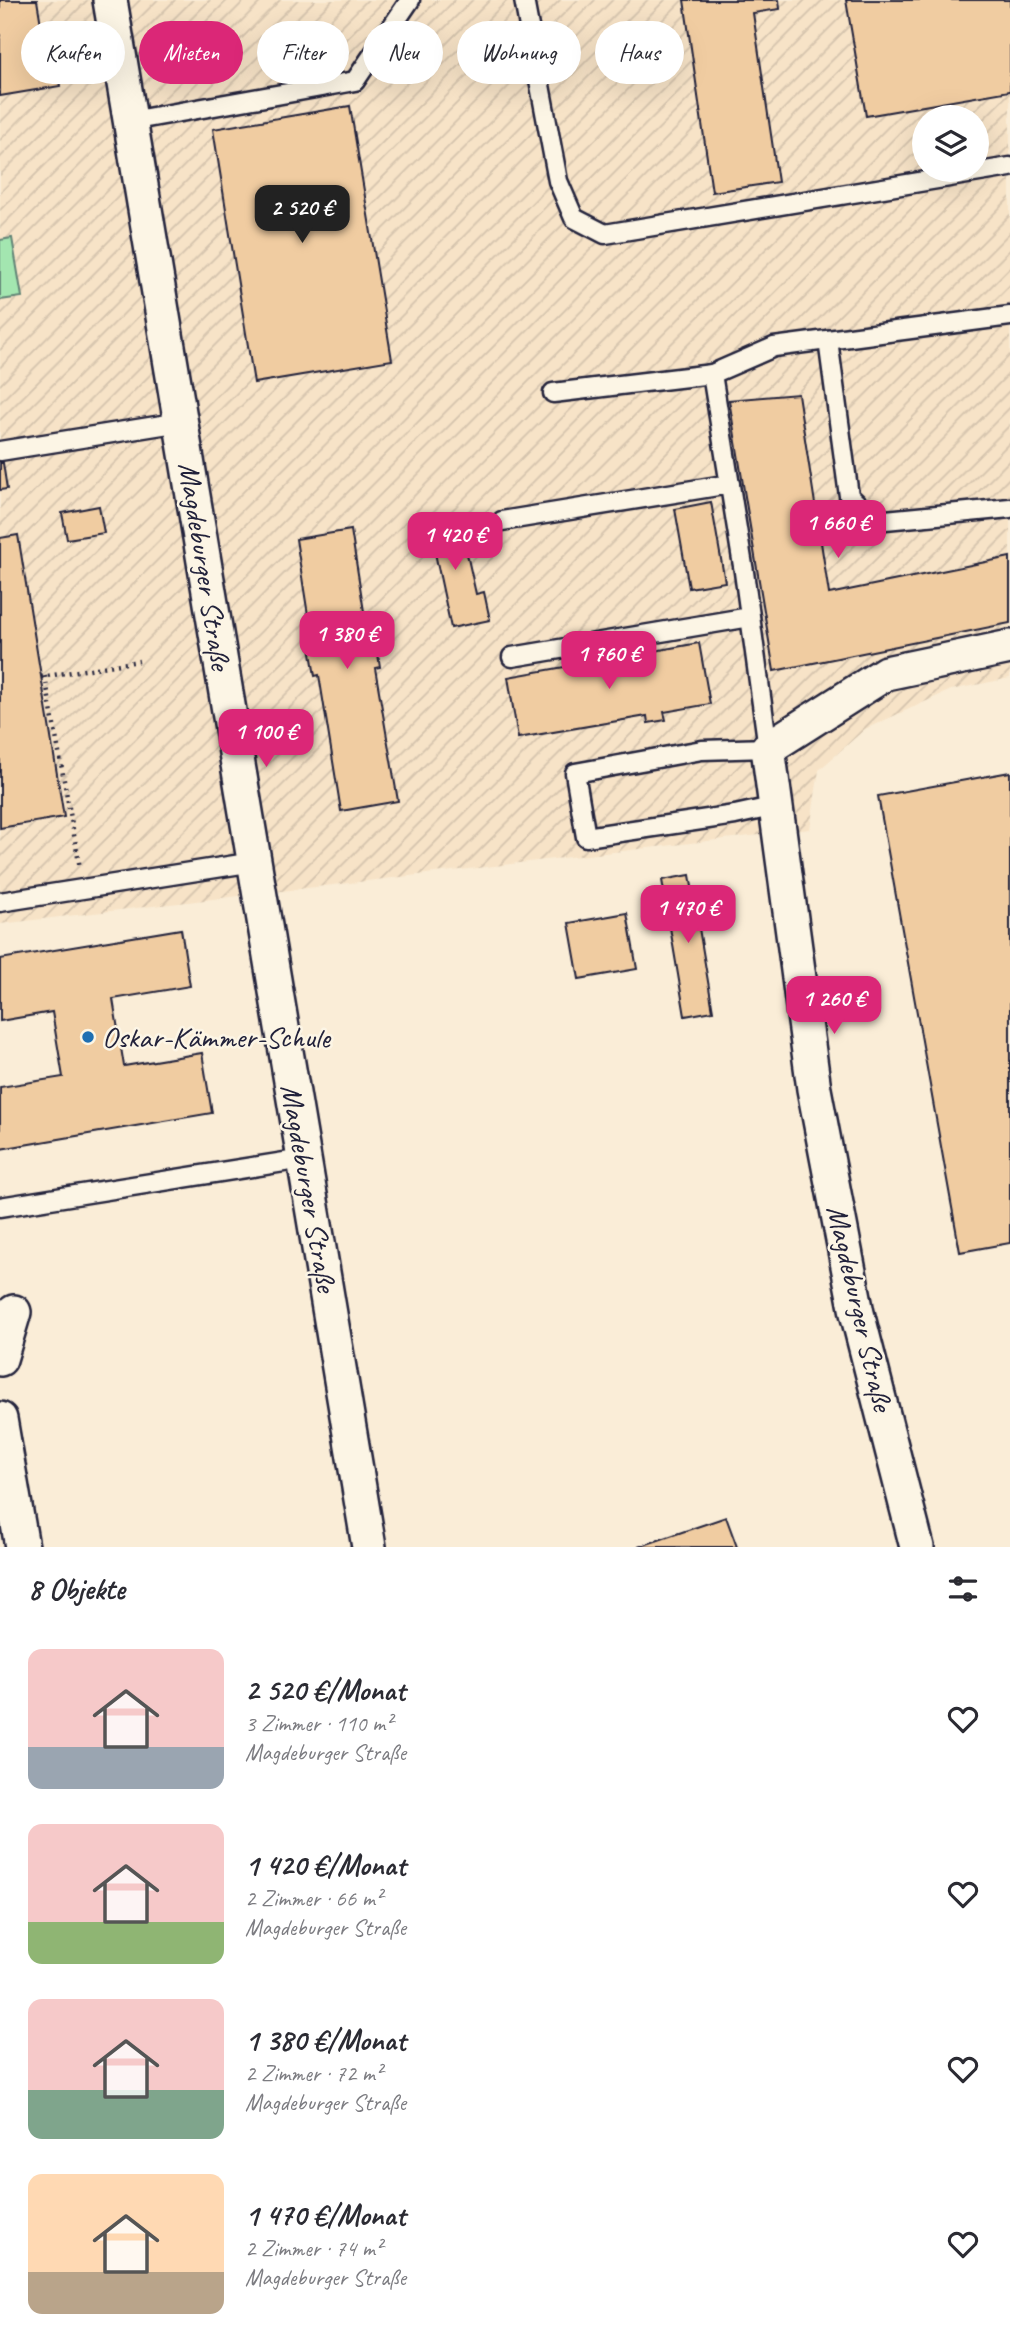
<!DOCTYPE html>
<html lang="de">
<meta charset="utf-8">
<style>
:root{--surface:#fff;--page:#f2f2f3;--text:#2b2b33;--muted:#7c7c81;--accent:#db2777}
body{margin:0;font-family:Caveat,sans-serif;background:var(--page);color:var(--text);height:100vh;display:flex;flex-direction:column;font-size:26px;white-space:nowrap}
*{box-sizing:border-box;margin:0}
p{font-size:23px;color:var(--muted)}
.icon{flex:none;width:38px;height:38px;fill:none;stroke:currentColor;stroke-width:2;stroke-linecap:round;stroke-linejoin:round}
.map{position:relative;height:1547px;overflow:hidden}
.side{display:flex;flex-direction:column;background:var(--surface);flex:1}
.side>*{flex:none}
.top-card{position:absolute;left:21px;top:21px;width:970px;height:63px;display:flex;gap:14px}
.buttons{position:absolute;left:912px;top:105px;display:grid;gap:14px}
.buttons a{display:grid;place-items:center;width:77px;height:77px;border-radius:50%;background:var(--surface);box-shadow:0 7px 28px #0002;font-size:35px}
.price{position:absolute;translate:-50% -60px;padding:0 16px;border-radius:14px;background:var(--accent);color:#fff;font-size:23px;line-height:46px;filter:drop-shadow(0 2px 4px #0008)}
.price::after{content:'';position:absolute;left:50%;top:42px;width:21px;height:16px;margin-left:-10px;background:inherit;clip-path:polygon(0 0,100% 0,50% 100%)}
.price.on{background:#222;color:#fff}
ul{padding:0;list-style:none}
li{display:flex;align-items:center;gap:21px;height:175px;padding:0 28px}
li span{display:grid;place-items:center;flex:none;width:196px;height:140px;border-radius:14px;color:#555}
li>.icon{margin-inline-start:auto}
span .icon{width:84px;height:84px;fill:#fffc;stroke-width:1}
li b{font-size:30px}
h2{display:flex;justify-content:space-between;align-items:center;height:84px;padding:0 28px;font-size:30px}
.chip{padding:0 24px;border-radius:32px;background:var(--surface);box-shadow:0 7px 28px #0002;font-size:24px;line-height:63px}
.chip.on{background:var(--accent);color:#fff}
.map>svg:first-child{display:block}
.industrial{fill:url(#industrial-furrows);fill-rule:evenodd}
.pitch{fill:#a3e6b0;stroke:#628476;stroke-width:2}
.building{fill:#f0cca1;stroke:#22223b;stroke-width:2}
.lines{fill:none;stroke-linecap:round;stroke-linejoin:round}
.lane-casing{stroke:#22223b;stroke-width:23}
.street-casing{stroke:#22223b;stroke-width:38}
.path{stroke:#22223b;stroke-width:4.5;stroke-dasharray:2 5;stroke-linecap:butt}
.lane{stroke:#fcf5e5;stroke-width:18}
.street{stroke:#fcf5e5;stroke-width:33}
.poi-dot{fill:#1f6fb2;stroke:#fcf5e5;stroke-width:2.5}
.labels{text-anchor:middle;dominant-baseline:central;stroke-width:5;stroke-linejoin:round;paint-order:stroke}
.street-label{font-size:30px;fill:#22223b;stroke:#fcf5e5}
.poi-label{font-size:30px;fill:#22223b;stroke:#fcf5e5;text-anchor:start}
</style>
<div class="map">
<svg width="1010" height="1547" viewBox="0 0 1010 1547">
<defs>
<pattern id="industrial-furrows" width="10" height="10" patternUnits="userSpaceOnUse" patternTransform="scale(1.75)"><rect width="10" height="10" fill="#f7e3c7"/><path d="M-1 1l2-2M0 10L10 0M9 11l2-2" fill="none" stroke="#d3c2ac"/></pattern>
</defs>
<rect width="100%" height="100%" fill="#faedd7"/>
<filter id="ink" filterUnits="userSpaceOnUse"><feTurbulence type="fractalNoise" baseFrequency=".0143" numOctaves="2"/><feDisplacementMap in="SourceGraphic" scale="14" xChannelSelector="R" yChannelSelector="G"/><feConvolveMatrix kernelMatrix="1 2 1 2 8 2 1 2 1" color-interpolation-filters="sRGB"/></filter>
<g filter="url(#ink)">
<path class="industrial" d="M0 0H1010V678L951 690 865 729 819 770 810 829 0 924ZM924 117H976V170H924Z"/>
<polygon class="pitch" points="12,238 22,297 0,300 0,240"/>
<g class="building">
<polygon points="0,0 37,0 44,43 53,42 60,86 0,96"/>
<polygon points="684,0 779,0 780,9 753,13 778,182 712,192"/>
<polygon points="846,0 1010,0 1010,91 866,116"/>
<polygon points="350,106 392,360 254,383 213,129"/>
<polygon points="798,394 829,594 1010,557 1010,623 774,671 729,400"/>
<polygon points="0,463 3,463 7,489 0,490"/>
<polygon points="711,502 725,582 689,588 675,509"/>
<polygon points="99,506 104,533 67,539 62,513"/>
<polygon points="458,514 476,594 484,592 490,620 451,628 435,553 430,554 423,521"/>
<polygon points="351,530 366,624 373,623 380,667 375,668 398,801 341,811 319,675 315,676 308,635 311,634 296,539"/>
<polygon points="18,535 64,817 0,828 0,538"/>
<polygon points="699,643 710,704 664,712 666,720 648,723 647,716 518,738 508,677"/>
<polygon points="1010,772 1010,1243 960,1252 878,796"/>
<polygon points="690,875 713,1011 685,1016 662,880"/>
<polygon points="627,913 637,969 579,979 569,923"/>
<polygon points="181,929 190,986 113,999 124,1066 202,1053 212,1113 0,1149 0,1087 63,1077 52,1012 0,1021 0,959"/>
<polygon points="726,1517 737,1547 638,1547"/>
</g>
<g class="lines">
<defs>
<g id="lane">
<polyline points="524,0 558,181 574,218 605,234 1010,167"/>
<polyline points="130,121 355,81 410,0"/>
<polyline points="828,340 849,496 875,521 1010,508"/>
<polyline points="553,393 712,374"/>
<polyline points="0,451 181,422"/>
<polyline points="502,521 730,484"/>
<polyline points="512,657 750,617"/>
<polyline points="776,806 735,815 586,837 575,773 702,750 768,748 744,572 712,374 774,347 1010,316"/>
<polyline points="0,902 254,862"/>
<polyline points="0,1207 303,1159"/>
</g>
<g id="street">
<polyline points="110,0 369,1547"/>
<polyline points="0,1359 14,1312"/>
<polyline points="0,1419 22,1547"/>
<polyline points="917,1547 857,1313 814,1089 768,748 886,673 1010,647"/>
</g>
</defs>
<use href="#lane" class="lane-casing"/>
<use href="#street" class="street-casing"/>
<g class="path">
<polyline points="45,676 80,868"/>
<polyline points="41,677 139,661"/>
</g>
<use href="#lane" class="lane"/>
<use href="#street" class="street"/>
</g>
</g>
<circle class="poi-dot" cx="88" cy="1037" r="7"/>
<g class="labels">
<g class="street-label">
<text transform="translate(205 566) rotate(81)">Magdeburger Straße</text>
<text transform="translate(309 1188) rotate(80)">Magdeburger Straße</text>
<text transform="translate(860 1308) rotate(77)">Magdeburger Straße</text>
</g>
<g class="poi-label">
<text x="102" y="1037">Oskar-Kämmer-Schule</text>
</g>
</g>
</svg>
<div class="buttons">
<a><svg class="icon" aria-label="layers" viewBox="0 0 24 24"><path d="M12 4l9 5-9 5-9-5zM3 14l9 5 9-5"/></svg></a>
</div>
<b class="price on" style="left:302px;top:245px">2 520 €</b>
<b class="price" style="left:838px;top:560px">1 660 €</b>
<b class="price" style="left:455px;top:572px">1 420 €</b>
<b class="price" style="left:347px;top:671px">1 380 €</b>
<b class="price" style="left:609px;top:691px">1 760 €</b>
<b class="price" style="left:266px;top:769px">1 100 €</b>
<b class="price" style="left:688px;top:945px">1 470 €</b>
<b class="price" style="left:834px;top:1036px">1 260 €</b>
<div class="top-card">
<a class="chip">Kaufen</a>
<a class="chip on">Mieten</a>
<a class="chip">Filter</a>
<a class="chip">Neu</a>
<a class="chip">Wohnung</a>
<a class="chip">Haus</a>
</div>
</div>
<section class="side">
<h2>8 Objekte<svg class="icon" aria-label="filters" viewBox="0 0 24 24"><path d="M4 7h16M4 17h16"/><circle cx="9" cy="7" r="2"/><circle cx="15" cy="17" r="2"/></svg></h2>
<ul>
<li><span style="background:linear-gradient(#f6c9c9 70%,#9aa5b1 0)"><svg class="icon" aria-label="home" viewBox="0 0 24 24"><path d="M3 11l9-7 9 7M6 9v11h12V9"/></svg></span><div><b>2 520 €/Monat</b><p>3 Zimmer · 110 m²</p><p>Magdeburger Straße</p></div><svg class="icon" aria-label="heart" viewBox="0 0 24 24"><path d="M12 20l-8-8c-3-5 5-10 8-4 3-6 11-1 8 4z"/></svg></li>
<li><span style="background:linear-gradient(#f6c9c9 70%,#8fb573 0)"><svg class="icon" aria-label="home" viewBox="0 0 24 24"><path d="M3 11l9-7 9 7M6 9v11h12V9"/></svg></span><div><b>1 420 €/Monat</b><p>2 Zimmer · 66 m²</p><p>Magdeburger Straße</p></div><svg class="icon" aria-label="heart" viewBox="0 0 24 24"><path d="M12 20l-8-8c-3-5 5-10 8-4 3-6 11-1 8 4z"/></svg></li>
<li><span style="background:linear-gradient(#f6c9c9 65%,#7fa58c 0)"><svg class="icon" aria-label="home" viewBox="0 0 24 24"><path d="M3 11l9-7 9 7M6 9v11h12V9"/></svg></span><div><b>1 380 €/Monat</b><p>2 Zimmer · 72 m²</p><p>Magdeburger Straße</p></div><svg class="icon" aria-label="heart" viewBox="0 0 24 24"><path d="M12 20l-8-8c-3-5 5-10 8-4 3-6 11-1 8 4z"/></svg></li>
<li><span style="background:linear-gradient(#ffd9b3 70%,#b9a48a 0)"><svg class="icon" aria-label="home" viewBox="0 0 24 24"><path d="M3 11l9-7 9 7M6 9v11h12V9"/></svg></span><div><b>1 470 €/Monat</b><p>2 Zimmer · 74 m²</p><p>Magdeburger Straße</p></div><svg class="icon" aria-label="heart" viewBox="0 0 24 24"><path d="M12 20l-8-8c-3-5 5-10 8-4 3-6 11-1 8 4z"/></svg></li>
</ul>
</section>
